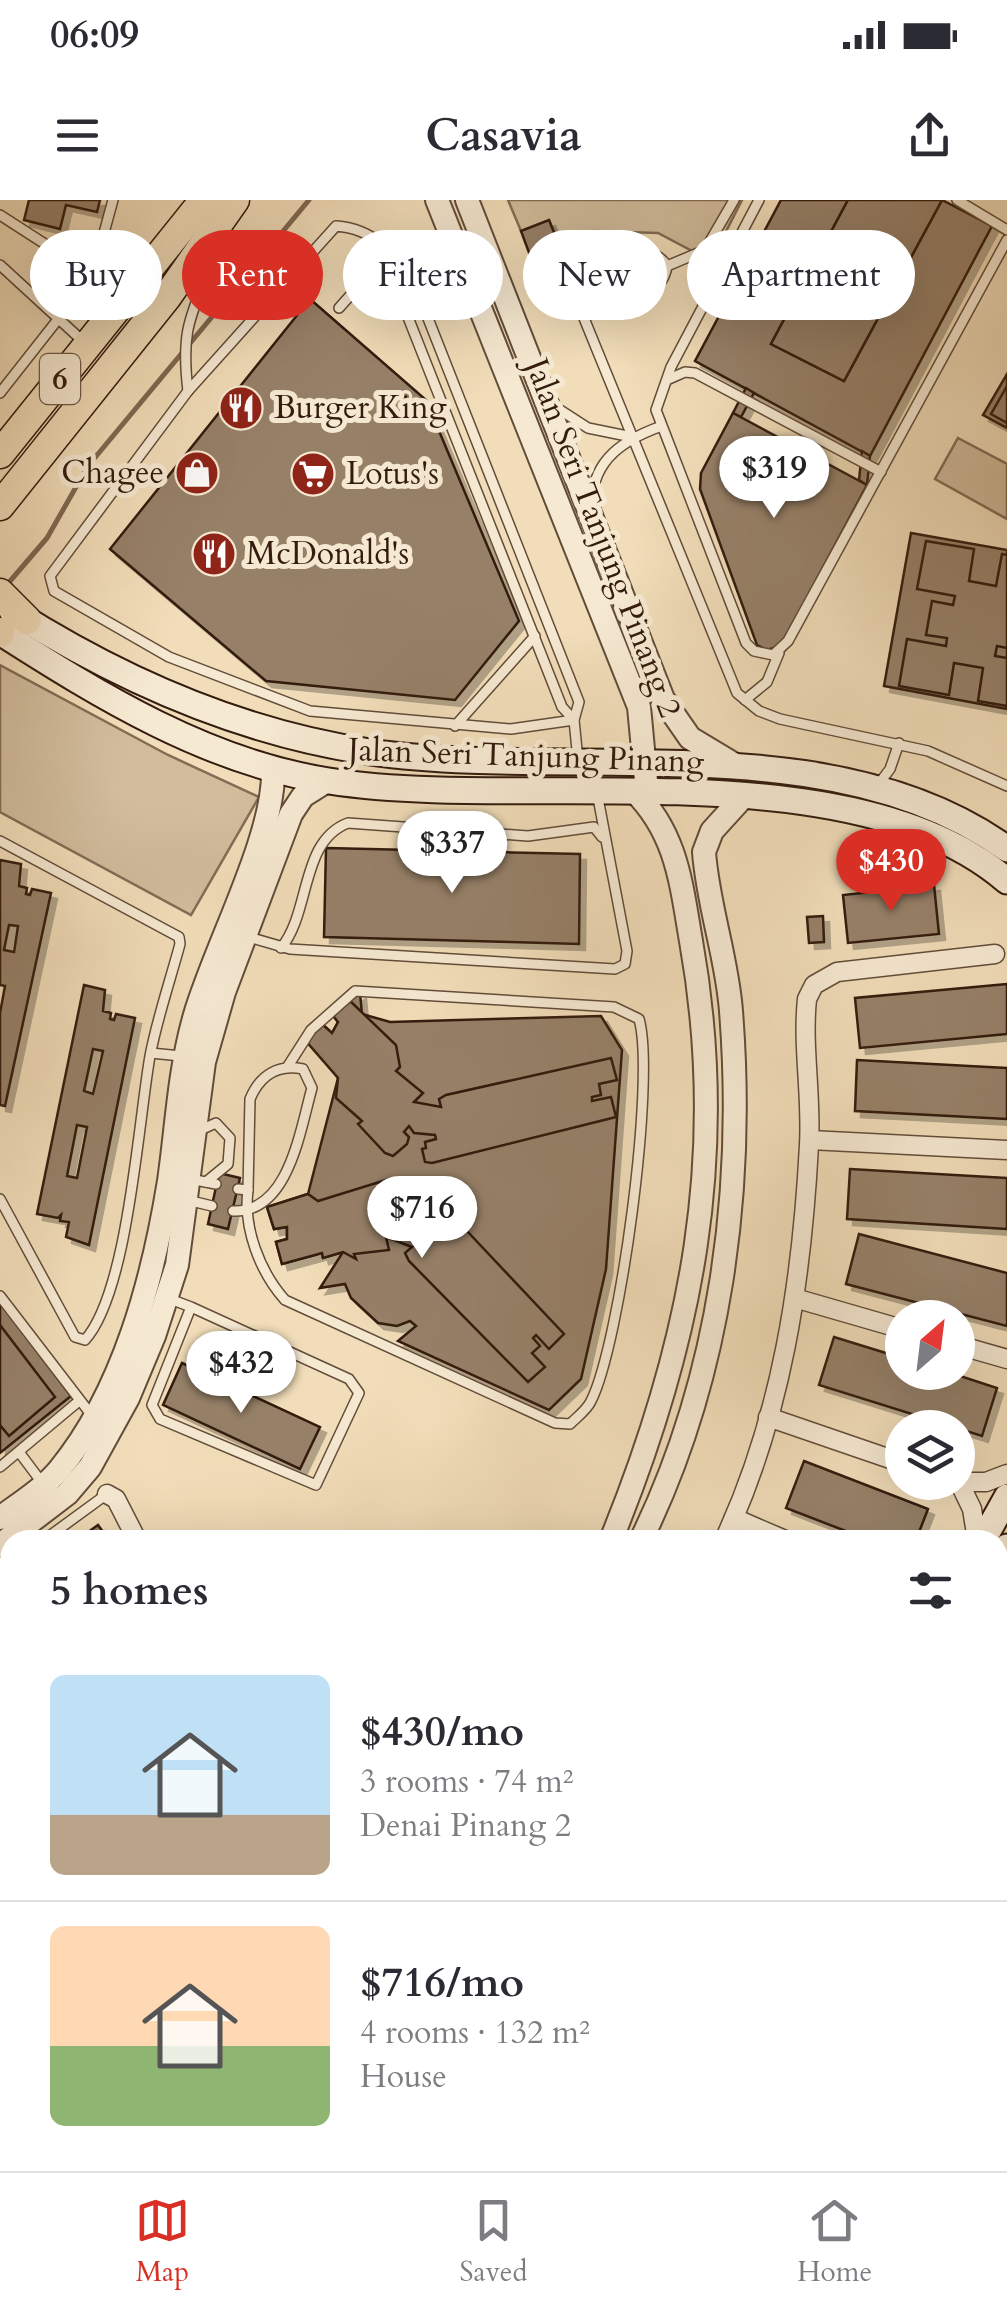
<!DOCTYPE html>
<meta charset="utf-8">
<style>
:root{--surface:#fff;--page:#f2f2f3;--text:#2b2b33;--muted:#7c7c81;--line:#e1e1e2;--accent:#d93025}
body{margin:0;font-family:Cardo,serif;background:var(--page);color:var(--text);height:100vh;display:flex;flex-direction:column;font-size:38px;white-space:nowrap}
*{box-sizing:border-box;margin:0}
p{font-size:32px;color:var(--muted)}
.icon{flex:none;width:55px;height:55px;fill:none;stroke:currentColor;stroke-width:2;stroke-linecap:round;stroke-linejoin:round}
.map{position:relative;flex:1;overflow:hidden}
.panel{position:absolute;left:0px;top:1330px;width:1008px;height:642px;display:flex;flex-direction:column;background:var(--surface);border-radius:30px 30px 0 0;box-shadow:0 10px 40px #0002}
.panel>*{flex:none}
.guide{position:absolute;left:30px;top:30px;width:948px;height:90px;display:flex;gap:20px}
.needle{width:65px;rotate:28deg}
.controls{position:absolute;left:885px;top:1100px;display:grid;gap:20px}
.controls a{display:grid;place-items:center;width:90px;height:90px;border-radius:50%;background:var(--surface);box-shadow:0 10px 40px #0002;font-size:50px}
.price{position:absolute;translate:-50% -85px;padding:0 22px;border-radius:35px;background:#fff;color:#222;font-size:32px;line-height:65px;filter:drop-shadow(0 2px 5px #0008)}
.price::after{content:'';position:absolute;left:50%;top:60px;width:30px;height:22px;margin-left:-15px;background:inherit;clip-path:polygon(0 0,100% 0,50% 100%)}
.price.active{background:var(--accent);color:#fff}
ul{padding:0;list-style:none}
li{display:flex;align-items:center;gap:30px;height:250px;padding:0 50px}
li+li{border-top:2px solid var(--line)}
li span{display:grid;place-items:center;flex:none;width:280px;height:200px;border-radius:15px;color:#555}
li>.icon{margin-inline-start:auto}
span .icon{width:120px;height:120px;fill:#fffc;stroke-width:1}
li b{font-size:42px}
h2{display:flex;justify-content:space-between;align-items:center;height:120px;padding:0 50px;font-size:42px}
.chip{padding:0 35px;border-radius:45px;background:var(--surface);box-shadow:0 10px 40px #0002;font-size:35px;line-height:90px}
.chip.active{background:var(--accent);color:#fff}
.status{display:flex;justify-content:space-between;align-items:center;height:70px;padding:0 50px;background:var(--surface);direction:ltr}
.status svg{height:28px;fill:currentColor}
header{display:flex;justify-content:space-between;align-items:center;height:130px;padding:0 50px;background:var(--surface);font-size:45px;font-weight:800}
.menu{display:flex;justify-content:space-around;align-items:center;height:140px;border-top:2px solid var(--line);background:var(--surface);font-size:28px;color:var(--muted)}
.menu a{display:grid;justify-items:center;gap:5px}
.menu .active{color:var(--accent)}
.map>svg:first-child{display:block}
.green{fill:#d1bc9c;stroke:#826c55;stroke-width:2.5}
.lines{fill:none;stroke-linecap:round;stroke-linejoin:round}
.stream{stroke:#7e6852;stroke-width:5}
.building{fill:#968067;stroke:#331b0e;stroke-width:2.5;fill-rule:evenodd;filter:url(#shadow)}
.service-casing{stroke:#624c39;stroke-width:12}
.minor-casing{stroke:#624c39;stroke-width:21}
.tertiary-casing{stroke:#624c39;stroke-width:26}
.secondary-casing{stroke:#331b0e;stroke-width:29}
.primary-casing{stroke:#331b0e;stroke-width:31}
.service{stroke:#f6e9d2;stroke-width:9}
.minor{stroke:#f6e9d2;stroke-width:18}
.tertiary{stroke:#f6e9d2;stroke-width:22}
.secondary{stroke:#f6e9d2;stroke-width:25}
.primary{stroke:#f1ddb9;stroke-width:28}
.labels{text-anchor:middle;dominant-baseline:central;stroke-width:10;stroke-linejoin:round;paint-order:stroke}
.shield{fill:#f6e9d2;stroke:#6e5949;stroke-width:2.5}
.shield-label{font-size:30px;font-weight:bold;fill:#331b0e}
.poi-label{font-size:32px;fill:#331b0e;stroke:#f6e9d2;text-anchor:start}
.street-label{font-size:32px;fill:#331b0e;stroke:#f6e9d2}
</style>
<div class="status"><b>06:09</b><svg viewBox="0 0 49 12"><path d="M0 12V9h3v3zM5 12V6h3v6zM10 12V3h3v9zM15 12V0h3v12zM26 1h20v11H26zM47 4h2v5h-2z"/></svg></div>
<header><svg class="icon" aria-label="menu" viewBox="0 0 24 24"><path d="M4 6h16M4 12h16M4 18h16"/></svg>Casavia<svg class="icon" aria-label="share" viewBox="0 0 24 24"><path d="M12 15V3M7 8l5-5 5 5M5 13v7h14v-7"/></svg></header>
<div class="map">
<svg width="1007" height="1971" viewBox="0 0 1007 1971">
<defs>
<filter id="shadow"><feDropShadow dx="6" dy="6" stdDeviation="0" flood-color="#0004"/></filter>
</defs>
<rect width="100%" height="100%" fill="#f1ddb9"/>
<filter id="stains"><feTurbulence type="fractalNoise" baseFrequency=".002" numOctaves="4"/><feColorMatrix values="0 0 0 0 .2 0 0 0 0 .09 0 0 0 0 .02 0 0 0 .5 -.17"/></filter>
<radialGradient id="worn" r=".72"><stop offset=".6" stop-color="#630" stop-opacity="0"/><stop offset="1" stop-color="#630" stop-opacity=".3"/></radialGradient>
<g class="green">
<polygon points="508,0 742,0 711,61 658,33 594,31 556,37 549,20 521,31"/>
<polygon points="604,58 653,59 661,70 644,88 583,88 578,64"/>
<polygon points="958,238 1007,264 1007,319 935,279"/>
<polygon points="0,465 168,555 259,597 191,715 0,612"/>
</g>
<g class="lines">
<polyline class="stream" points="5,387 47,338 88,266 309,0"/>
</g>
<g class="building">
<polygon points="29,0 100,0 97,12 66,5 60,29 24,20"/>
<polygon points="781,0 848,0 771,144 844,181 942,0 992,26 870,256 695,161"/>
<polygon points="848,0 942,0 844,181 771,144"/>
<polygon points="549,20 560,47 531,58 521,31"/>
<polygon points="310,99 426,200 519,421 455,500 266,481 110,349"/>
<polygon points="1007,174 1007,228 983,215"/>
<polygon points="1007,186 1007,223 991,214"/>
<polygon points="746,188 754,193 741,217 733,213"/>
<polygon points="733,213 867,285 787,435 777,447 767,450 757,445 700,289 701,273"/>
<polygon points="862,251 870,256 867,285 859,280"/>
<polygon points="911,333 1007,350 1007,509 884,486"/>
<polygon points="926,341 974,349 969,381 996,386 1002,354 1007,355 1007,448 997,446 995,456 1007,458 1007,506 978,501 983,468 954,463 949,495 899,486 907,439 946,446 947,438 926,435 932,401 953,405 955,396 917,389"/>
<polygon points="326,648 580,654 579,744 324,737"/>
<path d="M0 660 21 664 19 686 27 688 26 694 30 695 32 689 51 693 5 906 0 905V813L5 786 0 785ZM9 725 18 726 14 752 4 750Z"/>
<polygon points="934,685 939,734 848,743 843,695"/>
<polygon points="823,716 824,742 809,743 807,717"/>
<polygon points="1007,784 1007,834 860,848 855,798"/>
<path d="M84 785 105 790 103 811 111 813 110 819 114 820 116 814 135 818 89 1045 66 1037 69 1022 60 1021 61 1015 58 1018 37 1014ZM93 849 103 851 93 894 84 891ZM77 925 87 927 77 978 67 976Z"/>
<polygon points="360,793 362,814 390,822 601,816 622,850 606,1069 581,1179 549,1210 398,1141 416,1126 410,1121 397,1126 378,1123 351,1098 345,1084 320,1088 343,1052 323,1058 322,1053 282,1064 276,1042 287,1039 287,1027 274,1029 267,1007 308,994 338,878 316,833 305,840 322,824 332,833 338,822 331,813"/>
<polygon points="348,799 396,845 400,867 396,871 423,893 414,902 441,907 439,899 446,895 611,858 617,880 599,884 601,895 592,897 592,901 611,897 616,917 432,963 425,962 422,949 426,948 425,942 436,939 435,935 414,933 409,926 404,932 409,937 407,944 393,956 385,953 358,924 362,921 336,898 338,878 305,840 322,824 332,833 338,822 331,813"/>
<polygon points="857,860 1007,868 1007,919 855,911"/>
<polygon points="850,969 1007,978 1007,1029 847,1019"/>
<polygon points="219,973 240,978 228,1029 208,1024"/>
<polygon points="389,979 398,981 402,998 400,1005 393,1007 396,1014 403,1011 421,1021 425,1018 417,1010 418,1002 427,993 434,996 564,1134 549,1149 536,1135 533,1138 540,1146 532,1153 545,1167 528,1182 409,1061 405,1053 412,1047 386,1037 389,1050 354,1054 356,1059 343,1052 323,1058 322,1053 282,1064 276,1042 287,1039 287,1027 274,1029 267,1007 308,994 318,1001"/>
<polygon points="859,1034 1007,1073 1007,1126 846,1084"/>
<polygon points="0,1102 71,1196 0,1253"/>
<polygon points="0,1125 55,1197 9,1236 0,1225"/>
<polygon points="834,1137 902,1158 902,1172 948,1172 997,1188 982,1236 819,1185"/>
<polygon points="182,1163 320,1227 300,1269 163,1205"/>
<polygon points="804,1261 928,1309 916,1340 869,1340 786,1308"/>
<polygon points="98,1325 109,1340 77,1340"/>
<polygon points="5,1499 10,1506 10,1563 0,1571 0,1503"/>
<polygon points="998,1540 1007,1546 1007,1625 998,1619"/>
<polygon points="998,1651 1007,1657 1007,1734 998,1728"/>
<polygon points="1007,1848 1007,1880 998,1875 998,1863"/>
<polygon points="998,1914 1007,1920 1007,1971 971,1971 958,1962 998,1962"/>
<polygon points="224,1962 303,1962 310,1971 221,1971 218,1967"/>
<polygon points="352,1962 414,1962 421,1971 359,1971"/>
<polygon points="441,1962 487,1962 476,1971 448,1971"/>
<polygon points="813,1962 874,1962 869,1971 826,1971"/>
</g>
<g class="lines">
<defs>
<g id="service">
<polyline points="759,0 671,167 656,210 746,443 754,451 773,455 788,441 1007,40"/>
<polyline points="957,0 1007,30"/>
<polyline points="0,15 59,53 86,59 99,51 113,0"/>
<polyline points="391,60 402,102 562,507 574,520"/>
<polyline points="0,65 86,144"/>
<polyline points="667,66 705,50 734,0"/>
<path d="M577 101C608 100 661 106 667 66 654 42 598 46 575 55L568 67 577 101 737 493 759 511 780 519 928 551 1007 586"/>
<polyline points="339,108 389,52"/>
<polyline points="669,179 685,172 695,173 881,272"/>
<path d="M188 191C179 117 197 111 217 45"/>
<polyline points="0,193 59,118"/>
<polyline points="557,208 588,228 632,237"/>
<path d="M592 300C594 259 624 240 659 227"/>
<polyline points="745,500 767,482 779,453"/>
<path d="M574 520 511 529 310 511 169 457 54 391 50 376 188 191 336 26C384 30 395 61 420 98L579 502 574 520 578 560"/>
<polyline points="455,526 535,436"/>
<polyline points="878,585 890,569 899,543"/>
<path d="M0 641 179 737 180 744C170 781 157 819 150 856 138 924 128 1092 85 1140L75 1137 0 999"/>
<polyline points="245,736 290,749 615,769 625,764 627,751 598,598 602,592"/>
<path d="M281 748C311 712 300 641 348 623L528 636 594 627 602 637"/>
<polyline points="151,853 181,856"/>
<polyline points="198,931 216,923 230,938 228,964 206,982"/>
<polyline points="190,979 216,984"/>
<path d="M248 990C243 1028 260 1072 285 1100L555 1223 570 1224C577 1217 587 1210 591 1201 620 1144 656 879 639 819L614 807 355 791 311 830 288 866"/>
<polyline points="187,1000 212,1006"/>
<path d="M233 1011C289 1013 300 930 312 888L303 869C278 864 260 875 250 899L248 990 238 989"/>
<polyline points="0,1096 93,1217"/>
<polyline points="170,1099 191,1107 349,1179 359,1193 316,1285 160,1219 152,1205 191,1107"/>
<polyline points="19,1252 43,1284"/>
<polyline points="0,1267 79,1201"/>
<polyline points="44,1340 107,1294"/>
<polyline points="1007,1416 1003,1423 1007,1440"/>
<polyline points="0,1490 10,1482"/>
<polyline points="0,1642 10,1635"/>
<polyline points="0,1780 10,1792"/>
<polyline points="998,1816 1007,1800"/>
<polyline points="787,1962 801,1971"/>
<polyline points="885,1971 890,1962"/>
</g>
<g id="minor">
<polyline points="810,940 1007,950"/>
<polyline points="798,1099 902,1129"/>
<polyline points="958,1145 1007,1159"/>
<polyline points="768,1217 902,1263"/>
<polyline points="958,1282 986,1282 1007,1274"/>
<polyline points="959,1282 972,1309 977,1340"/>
<polyline points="107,1294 116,1299 137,1340"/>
<polyline points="734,1318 785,1340"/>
<path d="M724 1340C782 1216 802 1080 809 945 812 896 802 847 807 799L814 785 837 772 995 754"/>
<polyline points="0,1436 10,1449"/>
<polyline points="0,1598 10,1591"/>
<polyline points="998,1635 1007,1641"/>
<polyline points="998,1762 1007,1768"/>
<polyline points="998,1893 1007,1899"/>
<polyline points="313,1962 320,1971"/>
<polyline points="737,1962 745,1971"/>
<polyline points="164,1971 175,1962"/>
</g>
<g id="tertiary">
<polyline points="437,0 639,507 647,591"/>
<polyline points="467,0 663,499 690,538 735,565"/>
<path d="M0 1318C20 1303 43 1289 59 1270 124 1191 153 1079 169 981 177 925 179 870 195 815 215 746 275 636 273 570"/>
<path d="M611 1340C692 1142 729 954 691 741 681 683 677 633 633 590"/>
<path d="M641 1340C721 1177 745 990 731 811 727 757 708 706 704 652L712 631 742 598"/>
<polyline points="0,1345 67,1294 90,1267 128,1198 154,1136 177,1065 204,862 224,792 291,614 303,596 327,581"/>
<polyline points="0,1964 10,1956"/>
<polyline points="35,1971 46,1962"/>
</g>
<g id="secondary">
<path d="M12 411C121 480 242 533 370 552 571 581 833 523 1007 649"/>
<path d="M0 432C100 496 209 563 329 581 523 612 851 546 1007 681"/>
<polyline points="983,1340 1007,1297"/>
<polyline points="998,1364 1007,1347"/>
<polyline points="998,1491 1007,1496"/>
<polyline points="547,1971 555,1962"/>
<polyline points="588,1971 597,1962"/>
</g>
<g id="primary">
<polyline points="0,254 204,0"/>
<polyline points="0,306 167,97 235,0"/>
<polyline points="0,393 27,420"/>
<polyline points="0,432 0,433"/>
</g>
</defs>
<use href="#service" class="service-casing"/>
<use href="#minor" class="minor-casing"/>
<use href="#tertiary" class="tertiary-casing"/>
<use href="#secondary" class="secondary-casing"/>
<use href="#primary" class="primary-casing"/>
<use href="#service" class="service"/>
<use href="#minor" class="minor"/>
<use href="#tertiary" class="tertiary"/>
<use href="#secondary" class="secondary"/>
<use href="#primary" class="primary"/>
</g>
<defs>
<symbol id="restaurant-disc" viewBox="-11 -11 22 22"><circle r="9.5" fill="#8f2418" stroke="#f6e9d2"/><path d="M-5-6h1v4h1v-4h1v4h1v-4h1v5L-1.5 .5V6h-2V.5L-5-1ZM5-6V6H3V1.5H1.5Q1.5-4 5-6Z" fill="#fff"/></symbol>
<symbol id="shop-disc" viewBox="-11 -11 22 22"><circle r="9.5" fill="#8f2418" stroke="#f6e9d2"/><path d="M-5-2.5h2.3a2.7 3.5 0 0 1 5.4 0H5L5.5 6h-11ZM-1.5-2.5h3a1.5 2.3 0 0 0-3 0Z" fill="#fff"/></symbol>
<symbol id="supermarket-disc" viewBox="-11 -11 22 22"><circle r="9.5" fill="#8f2418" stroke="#f6e9d2"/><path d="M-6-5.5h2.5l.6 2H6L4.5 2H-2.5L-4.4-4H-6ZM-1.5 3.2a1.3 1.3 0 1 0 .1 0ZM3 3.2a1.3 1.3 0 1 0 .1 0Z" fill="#fff"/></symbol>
</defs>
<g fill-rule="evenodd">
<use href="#restaurant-disc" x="216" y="183" width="50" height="50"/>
<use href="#shop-disc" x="172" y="248" width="50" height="50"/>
<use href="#supermarket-disc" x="288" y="249" width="50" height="50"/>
<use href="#restaurant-disc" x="189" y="329" width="50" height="50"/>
</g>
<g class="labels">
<rect class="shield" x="40" y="154" width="40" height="50" rx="8"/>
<g class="shield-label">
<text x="60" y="179">6</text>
</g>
<g class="poi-label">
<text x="274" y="208">Burger King</text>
<text x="164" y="273" text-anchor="end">Chagee</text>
<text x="346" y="274">Lotus's</text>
<text x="246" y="354">McDonald's</text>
</g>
<g class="street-label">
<text transform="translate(603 338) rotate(69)">Jalan Seri Tanjung Pinang 2</text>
<text transform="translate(526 556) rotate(2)">Jalan Seri Tanjung Pinang</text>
</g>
</g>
<rect width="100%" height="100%" filter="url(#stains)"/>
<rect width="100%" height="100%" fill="url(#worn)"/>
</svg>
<div class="controls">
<a><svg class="needle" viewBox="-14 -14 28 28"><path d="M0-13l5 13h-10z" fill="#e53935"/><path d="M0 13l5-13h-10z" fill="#7c7c81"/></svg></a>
<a><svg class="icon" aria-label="layers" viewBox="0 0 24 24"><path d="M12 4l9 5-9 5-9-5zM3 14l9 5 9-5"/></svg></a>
</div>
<b class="price" style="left:774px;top:321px">$319</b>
<b class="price" style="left:452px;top:696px">$337</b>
<b class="price active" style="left:891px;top:714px">$430</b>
<b class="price" style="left:422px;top:1061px">$716</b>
<b class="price" style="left:241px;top:1216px">$432</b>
<div class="guide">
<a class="chip">Buy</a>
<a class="chip active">Rent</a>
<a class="chip">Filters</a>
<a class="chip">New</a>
<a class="chip">Apartment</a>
</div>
<section class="panel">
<h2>5 homes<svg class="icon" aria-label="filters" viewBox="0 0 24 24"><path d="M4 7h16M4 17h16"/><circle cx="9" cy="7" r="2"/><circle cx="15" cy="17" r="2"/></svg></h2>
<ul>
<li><span style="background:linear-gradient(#bfe0f5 70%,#b9a48a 0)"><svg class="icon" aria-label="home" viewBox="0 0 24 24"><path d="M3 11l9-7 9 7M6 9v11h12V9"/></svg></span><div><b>$430/mo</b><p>3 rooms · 74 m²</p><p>Denai Pinang 2</p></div></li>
<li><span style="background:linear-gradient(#ffd9b3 60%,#8fb573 0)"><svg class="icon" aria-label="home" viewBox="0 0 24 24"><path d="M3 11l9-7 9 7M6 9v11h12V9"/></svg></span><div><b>$716/mo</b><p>4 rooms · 132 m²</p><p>House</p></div></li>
</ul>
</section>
</div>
<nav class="menu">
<a class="active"><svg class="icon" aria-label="map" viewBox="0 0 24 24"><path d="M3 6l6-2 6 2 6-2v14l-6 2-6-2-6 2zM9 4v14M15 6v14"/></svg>Map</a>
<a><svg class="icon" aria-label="saved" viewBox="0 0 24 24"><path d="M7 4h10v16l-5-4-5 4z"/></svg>Saved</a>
<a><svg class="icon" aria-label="home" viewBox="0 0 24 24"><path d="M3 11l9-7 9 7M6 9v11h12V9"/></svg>Home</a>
</nav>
